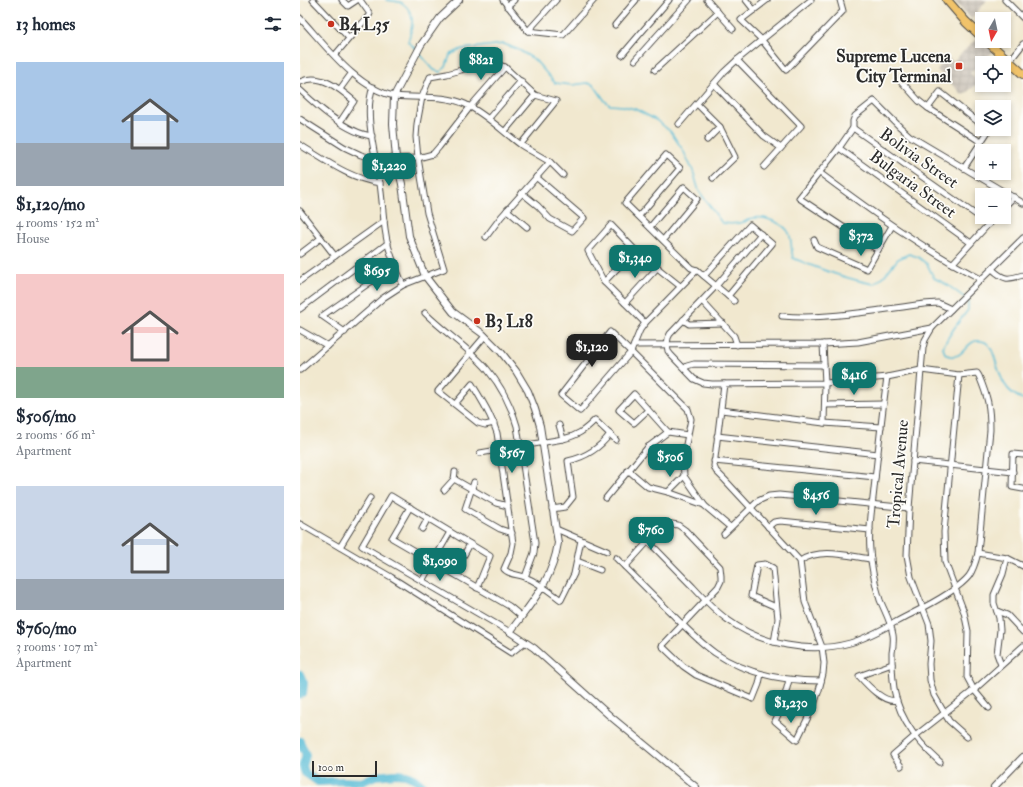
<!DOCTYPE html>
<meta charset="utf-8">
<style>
:root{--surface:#fff;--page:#f6f6f7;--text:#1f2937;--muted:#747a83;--accent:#0f766e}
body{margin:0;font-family:"IM FELL Double Pica",serif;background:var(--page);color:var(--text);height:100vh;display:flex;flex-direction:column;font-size:15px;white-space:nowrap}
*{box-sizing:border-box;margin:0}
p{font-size:13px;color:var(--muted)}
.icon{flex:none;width:22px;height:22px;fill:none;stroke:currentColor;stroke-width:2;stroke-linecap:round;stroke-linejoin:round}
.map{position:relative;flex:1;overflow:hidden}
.panel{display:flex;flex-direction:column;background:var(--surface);width:300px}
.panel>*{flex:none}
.needle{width:26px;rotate:189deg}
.tools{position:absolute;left:675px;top:12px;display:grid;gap:8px}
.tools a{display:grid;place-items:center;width:36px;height:36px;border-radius:0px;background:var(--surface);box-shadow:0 2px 6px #0003;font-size:20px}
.scale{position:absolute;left:12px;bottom:10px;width:65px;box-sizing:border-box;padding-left:4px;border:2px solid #2b2b2b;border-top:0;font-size:11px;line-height:14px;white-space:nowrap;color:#2b2b2b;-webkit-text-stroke:3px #fdfcf7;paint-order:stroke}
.price{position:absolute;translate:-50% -34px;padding:0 9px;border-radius:8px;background:var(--accent);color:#fff;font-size:13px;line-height:26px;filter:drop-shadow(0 1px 2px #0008)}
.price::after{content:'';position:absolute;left:50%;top:24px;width:12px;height:9px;margin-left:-6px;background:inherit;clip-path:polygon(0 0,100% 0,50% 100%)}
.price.active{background:#222;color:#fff}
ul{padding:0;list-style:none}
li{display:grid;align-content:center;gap:8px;height:212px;padding:0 16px}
li span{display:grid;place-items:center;height:124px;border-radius:0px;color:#555}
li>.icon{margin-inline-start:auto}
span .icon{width:72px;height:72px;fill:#fffc;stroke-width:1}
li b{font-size:17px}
h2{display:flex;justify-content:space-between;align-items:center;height:48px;padding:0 16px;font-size:17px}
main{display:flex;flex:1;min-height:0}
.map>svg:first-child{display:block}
.industrial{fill:url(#industrial-grid)}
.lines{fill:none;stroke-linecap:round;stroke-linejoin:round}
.stream{stroke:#58bcd6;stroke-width:1.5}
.river{stroke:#58bcd6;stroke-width:8}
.minor-casing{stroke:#494744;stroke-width:7}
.tertiary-casing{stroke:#494744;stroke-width:8}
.primary-casing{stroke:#494744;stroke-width:10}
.minor{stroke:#fff;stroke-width:5}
.tertiary{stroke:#fff;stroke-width:6}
.primary{stroke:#f1c36a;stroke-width:8}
.poi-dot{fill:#c8321e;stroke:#fdfcf7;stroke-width:1.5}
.labels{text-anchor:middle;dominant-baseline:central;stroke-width:3.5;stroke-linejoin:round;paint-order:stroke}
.poi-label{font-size:17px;font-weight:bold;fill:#2b2b2b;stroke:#fdfcf7;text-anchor:start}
.street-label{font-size:17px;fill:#2b2b2b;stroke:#fdfcf7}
</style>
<main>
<section class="panel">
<h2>13 homes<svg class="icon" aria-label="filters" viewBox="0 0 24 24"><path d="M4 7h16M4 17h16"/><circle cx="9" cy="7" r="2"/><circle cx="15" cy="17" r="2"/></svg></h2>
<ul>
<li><span style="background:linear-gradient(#a9c7e8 65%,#9aa5b1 0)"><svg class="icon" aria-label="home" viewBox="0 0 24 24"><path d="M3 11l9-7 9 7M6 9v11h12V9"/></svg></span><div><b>$1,120/mo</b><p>4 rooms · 152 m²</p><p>House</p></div></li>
<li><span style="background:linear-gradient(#f6c9c9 75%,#7fa58c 0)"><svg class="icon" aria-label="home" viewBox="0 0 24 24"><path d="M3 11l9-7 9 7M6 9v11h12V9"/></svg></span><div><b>$506/mo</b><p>2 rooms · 66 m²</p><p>Apartment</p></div></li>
<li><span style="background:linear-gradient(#c9d6e8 75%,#9aa5b1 0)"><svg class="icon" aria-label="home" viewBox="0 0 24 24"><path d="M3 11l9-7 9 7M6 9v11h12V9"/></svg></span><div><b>$760/mo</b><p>3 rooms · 107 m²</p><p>Apartment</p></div></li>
</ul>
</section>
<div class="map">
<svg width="723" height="787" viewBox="0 0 723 787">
<defs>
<pattern id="industrial-grid" width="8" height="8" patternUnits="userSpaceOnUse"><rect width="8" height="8" fill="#cbc3b8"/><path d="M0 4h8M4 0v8" fill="none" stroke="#aea89e"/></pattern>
</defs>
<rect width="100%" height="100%" fill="#fdfcf7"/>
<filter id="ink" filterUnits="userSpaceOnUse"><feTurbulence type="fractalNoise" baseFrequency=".025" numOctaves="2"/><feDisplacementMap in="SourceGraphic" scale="8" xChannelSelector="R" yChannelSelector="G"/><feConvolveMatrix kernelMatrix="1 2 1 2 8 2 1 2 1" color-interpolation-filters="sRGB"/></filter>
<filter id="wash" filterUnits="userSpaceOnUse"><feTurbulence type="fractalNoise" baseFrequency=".012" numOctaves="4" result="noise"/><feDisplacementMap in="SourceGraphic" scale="16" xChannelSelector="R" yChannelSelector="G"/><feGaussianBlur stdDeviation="0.9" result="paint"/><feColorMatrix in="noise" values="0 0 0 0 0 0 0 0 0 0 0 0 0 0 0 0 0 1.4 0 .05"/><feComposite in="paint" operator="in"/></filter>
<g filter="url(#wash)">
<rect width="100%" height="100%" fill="#f1e8cf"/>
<g class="industrial">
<polygon points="653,0 687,0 671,19"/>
<polygon points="678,37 694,51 670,73 679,83 663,95 637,70 648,57 653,62"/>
</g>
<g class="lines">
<g class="stream">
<path d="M86 0C91 1 98 1 102 3 117 13 112 28 108 42L117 50"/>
<path d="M119 53 134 70 140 72 146 67 150 55 162 49 204 44 219 50 235 60 255 83 272 85 287 83 294 85 305 101 310 105 323 106 335 109 356 120 370 131 383 150 393 171 399 191 422 223C429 224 437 224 444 222 447 221 449 218 453 218 464 216 484 223 489 233 492 241 491 250 493 258 519 269 546 279 574 284L584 276 598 259 609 254 618 257 627 264 634 278 646 284 668 300V310C658 322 650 333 643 347 644 352 645 355 650 356 662 358 664 347 673 342 676 340 682 341 685 342 700 350 693 389 723 399"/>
</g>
<g class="river">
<polyline points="0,674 4,683 3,693 0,695"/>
<polyline points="0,741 6,755 3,766 5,773 18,782 43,781 62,782 75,776 96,774 106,775 115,779 125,787"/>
</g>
</g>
</g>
<g filter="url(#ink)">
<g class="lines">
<defs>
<g id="minor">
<polyline points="13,0 49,38"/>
<polyline points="42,0 48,6 57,0"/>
<polyline points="203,0 228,31 263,35 294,0"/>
<polyline points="407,0 433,29"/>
<polyline points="446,0 454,10"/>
<polyline points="467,0 441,20 461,39 486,70 543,11 540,0"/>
<polyline points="705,0 723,18"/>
<polyline points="207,6 214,0"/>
<path d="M0 18C25 45 58 90 95 96 118 99 143 94 165 104 186 114 202 131 221 145 231 151 240 156 250 162L201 217 186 237"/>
<polyline points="315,25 336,0"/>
<polyline points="228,31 256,0"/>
<polyline points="35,55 70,14 60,0"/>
<polyline points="322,55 369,0"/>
<polyline points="335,60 389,0"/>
<polyline points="437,60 501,126 464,167"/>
<polyline points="709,62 723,44"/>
<polyline points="355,70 418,12"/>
<polyline points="600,80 619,101 628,108 681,142"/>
<path d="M0 82C20 72 40 89 54 101L40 122"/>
<polyline points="414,84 464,136 481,148"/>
<path d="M73 87C63 113 76 157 80 184 83 204 83 225 88 245 92 259 97 271 103 285"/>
<polyline points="40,89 51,74"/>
<path d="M0 90C18 107 47 133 72 136"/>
<polyline points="397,104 420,127 435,157 413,178"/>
<polyline points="628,108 640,92 682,125"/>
<polyline points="189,118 221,81"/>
<polyline points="0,119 44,147 61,155 75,159 118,158 133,154 139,147 170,107 205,67"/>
<polyline points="379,124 424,72 437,60 511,0"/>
<polyline points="553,128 689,224"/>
<polyline points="205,131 235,95"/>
<polyline points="407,140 420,127"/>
<path d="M0 145C25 160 50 179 80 183"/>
<polyline points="539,148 671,243"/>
<polyline points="250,162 263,175"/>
<polyline points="664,168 689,130 688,129"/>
<path d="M520 173C572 212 623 249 681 279"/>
<polyline points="222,193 238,206 250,219 272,231 284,218 236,177"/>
<polyline points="704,207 714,197"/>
<polyline points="207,210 227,227"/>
<polyline points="0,211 35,256"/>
<polyline points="339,216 380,168 366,155 325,203 391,268 397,270 434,301"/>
<polyline points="350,227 384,187 397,199 363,240"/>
<polyline points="514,240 517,247 567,269 592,226"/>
<polyline points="578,250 499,198 539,148 553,128 553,121 555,116 574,101 600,127 610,136 723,203"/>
<polyline points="0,254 21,238"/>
<polyline points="652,264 695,217"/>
<path d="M692 269C704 280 707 280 723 275"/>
<polyline points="397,270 345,323 340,330 331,352 280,411 261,395 310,332 331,352 388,409 391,419 383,460 384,476 405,506 430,527"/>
<polyline points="404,276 450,225 472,244 428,296"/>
<polyline points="0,281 84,221"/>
<polyline points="304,282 335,250"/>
<polyline points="402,301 434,336 437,345"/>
<polyline points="325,303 358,267"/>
<polyline points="0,309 88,243"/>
<path d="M125 313C145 333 169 348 187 369 201 386 211 405 217 426L235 543 234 553 225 577"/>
<path d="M482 316C529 320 577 310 624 304L638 303 651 309"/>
<polyline points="383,320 389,324 423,323"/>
<polyline points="345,323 304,282 288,251 311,225 335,250 380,286"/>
<polyline points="0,330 28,346"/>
<polyline points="45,332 22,316 95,265"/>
<polyline points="185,336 138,391 178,423 185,425 194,423"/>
<polyline points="523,344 525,383 524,423"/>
<polyline points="334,345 523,344 558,342 632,328"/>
<polyline points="385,369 387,366 394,364 524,365"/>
<polyline points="0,370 83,298 103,285 144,269 127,213 118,158 116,137 117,124 122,97 130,77 147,74 161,70 176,63 184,62 194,63 205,67 235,95 256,101 221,144"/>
<polyline points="659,375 644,532 645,562 664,612 668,631 667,677 674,690 689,708"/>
<path d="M587 377C582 414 578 452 574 489 572 509 568 530 570 550 571 567 575 584 580 600 585 612 591 622 593 635 594 641 593 647 592 653 592 662 592 671 593 680 595 714 616 741 640 762"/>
<polyline points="424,384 414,466 416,471 425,480 500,561 505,602 522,647 524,663 523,674 519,690 514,705 497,740 475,721 482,707 489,680"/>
<path d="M155 404 172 384C182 401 191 414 197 433L213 543 211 553 204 569C209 575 217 574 225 577 238 582 249 591 261 600L274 574 281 540"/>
<polyline points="525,405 584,404"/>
<polyline points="348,410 334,423 319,410 334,394 368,432 388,435"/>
<polyline points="421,410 524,423 581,427"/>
<polyline points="259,425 263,439"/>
<polyline points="417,436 578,454"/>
<polyline points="348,447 360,457"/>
<path d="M180 453 263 439C277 436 285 430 295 420L316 440"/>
<polyline points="723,455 713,454 712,487 723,489"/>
<polyline points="414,461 575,477"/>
<polyline points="613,461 713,472"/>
<polyline points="328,470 348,487 368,492 404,505"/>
<polyline points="154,479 155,472"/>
<polyline points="174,482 165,509 200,529 212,533"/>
<polyline points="144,490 154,479 196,503 208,506"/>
<polyline points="368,492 384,476"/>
<polyline points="306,498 348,447 368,432"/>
<polyline points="110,507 92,538 209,606 221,616"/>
<path d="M252 509 265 507 273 497 268 461C286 457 299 449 310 434"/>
<polyline points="0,524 91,577 211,653 225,642"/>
<polyline points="468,527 474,522 481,521 570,530"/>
<polyline points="122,529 128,518"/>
<polyline points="256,529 307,551"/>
<polyline points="424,534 458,501 469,496 479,495 609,508"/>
<path d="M348 541C363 556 378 572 393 587 404 599 415 611 428 620 462 645 510 654 550 643 571 637 591 624 611 614 627 606 658 590 669 576 674 569 676 561 678 553L690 430C690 406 688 398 679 376L677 373 659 375 621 370 587 377 525 383 412 384 403 383 394 379 371 355 368 351 367 345 368 338 370 334 416 286 461 234"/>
<polyline points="40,547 70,498"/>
<polyline points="678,553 707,558 723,566"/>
<polyline points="164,555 170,544"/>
<path d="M316 558C334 576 352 594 370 612 384 626 398 641 415 653 446 674 484 681 521 681"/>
<polyline points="277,561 300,570"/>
<path d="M500 561C520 547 549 556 571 559"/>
<polyline points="325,567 362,526 372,524 378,525 385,530 420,567 421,576 421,581 418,587 362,646 383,666 396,675 453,699 459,684 461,674"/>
<polyline points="122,581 150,532"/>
<polyline points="177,588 190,556 91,496 62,546 210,632"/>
<polyline points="697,611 707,615 723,632"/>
<polyline points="474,642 478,619 473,568 465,564 457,565 451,596 476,607"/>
<path d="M592 664 559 676C567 685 584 704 597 700"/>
<polyline points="701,665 697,654 700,630 699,618 694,603 694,595 703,574 707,558"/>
<polyline points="667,737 649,721 634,695 630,680 629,664 631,641 629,624 611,577 607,555 609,508 623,348 625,340 632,328 723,238"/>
<polyline points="601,766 593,755 615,736 674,690 723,646"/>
</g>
<g id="tertiary">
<path d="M159 0 140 18 121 45 94 96 93 124 96 158 102 184 109 236 125 276 153 312 183 334 201 352 216 371 228 391 235 409 240 426 258 543C252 581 232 602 210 632L234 648 310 716 396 787"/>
<polyline points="694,787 723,757"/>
</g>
<g id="primary">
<polyline points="647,0 666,22 682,37"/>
<polyline points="687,41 723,74"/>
</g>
</defs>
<use href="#minor" class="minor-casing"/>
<use href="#tertiary" class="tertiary-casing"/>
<use href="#primary" class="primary-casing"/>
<use href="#minor" class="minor"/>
<use href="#tertiary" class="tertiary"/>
<use href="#primary" class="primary"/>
</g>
</g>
<g class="poi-dot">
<circle cx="31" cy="24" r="4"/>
<rect x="655" y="62" width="8" height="8" rx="2"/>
<circle cx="177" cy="321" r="4"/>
</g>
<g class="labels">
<g class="poi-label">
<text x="39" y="24">B4 L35</text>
<text x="651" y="56" text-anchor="end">Supreme Lucena<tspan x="651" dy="20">City Terminal</tspan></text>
<text x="185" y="321">B3 L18</text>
</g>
<g class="street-label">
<text transform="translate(619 158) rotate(35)">Bolivia Street</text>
<text transform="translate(613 184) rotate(36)">Bulgaria Street</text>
<text transform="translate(598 474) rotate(-85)">Tropical Avenue</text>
</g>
</g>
</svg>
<div class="tools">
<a><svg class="needle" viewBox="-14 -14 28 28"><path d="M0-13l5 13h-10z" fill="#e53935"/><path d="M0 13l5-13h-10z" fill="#747a83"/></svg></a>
<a><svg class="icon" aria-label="locate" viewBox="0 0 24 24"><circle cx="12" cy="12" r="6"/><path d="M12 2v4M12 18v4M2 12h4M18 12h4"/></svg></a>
<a><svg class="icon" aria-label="layers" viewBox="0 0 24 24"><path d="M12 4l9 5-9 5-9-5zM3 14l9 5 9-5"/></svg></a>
<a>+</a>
<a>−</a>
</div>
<div class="scale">100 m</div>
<b class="price" style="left:181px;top:81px">$821</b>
<b class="price" style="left:89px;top:187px">$1,220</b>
<b class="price" style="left:561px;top:257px">$372</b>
<b class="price" style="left:335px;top:279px">$1,340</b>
<b class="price" style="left:77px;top:292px">$695</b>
<b class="price active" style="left:292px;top:368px">$1,120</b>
<b class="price" style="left:554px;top:396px">$416</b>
<b class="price" style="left:212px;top:474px">$567</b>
<b class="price" style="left:370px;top:478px">$506</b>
<b class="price" style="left:516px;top:516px">$456</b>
<b class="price" style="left:351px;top:551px">$760</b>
<b class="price" style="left:140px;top:582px">$1,090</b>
<b class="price" style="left:491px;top:724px">$1,230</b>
</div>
</main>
